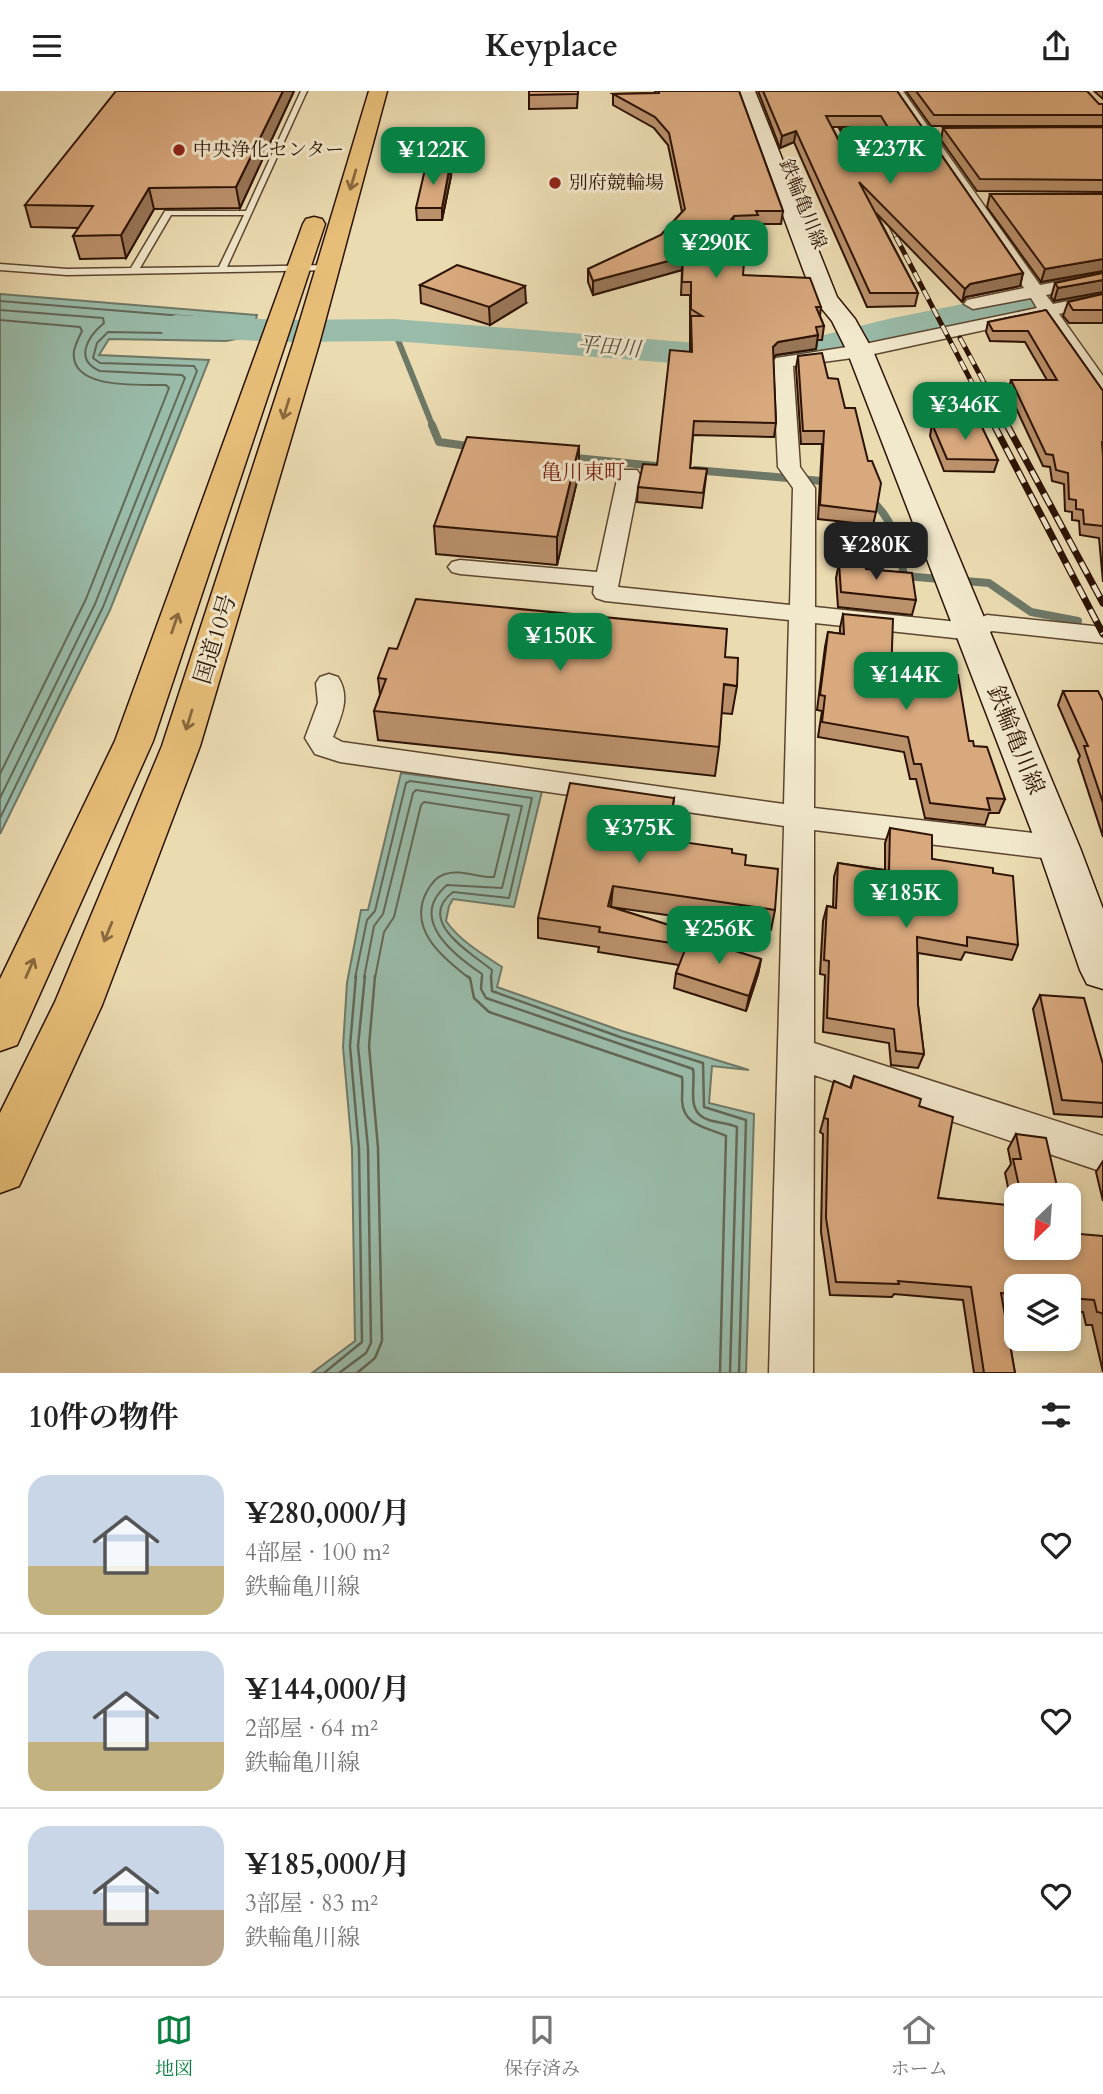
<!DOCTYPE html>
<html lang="ja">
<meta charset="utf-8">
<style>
:root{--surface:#fff;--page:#f6f6f6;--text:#222;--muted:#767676;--line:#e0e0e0;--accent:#0b8043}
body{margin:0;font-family:Cardo,"Noto Serif JP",serif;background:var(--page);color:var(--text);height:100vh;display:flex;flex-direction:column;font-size:26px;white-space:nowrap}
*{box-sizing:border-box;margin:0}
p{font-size:23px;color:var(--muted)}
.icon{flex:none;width:38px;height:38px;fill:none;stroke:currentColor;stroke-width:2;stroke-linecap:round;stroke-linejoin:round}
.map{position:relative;height:1282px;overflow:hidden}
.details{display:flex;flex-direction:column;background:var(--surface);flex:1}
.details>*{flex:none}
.needle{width:46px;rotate:205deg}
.controls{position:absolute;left:1004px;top:1092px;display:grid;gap:14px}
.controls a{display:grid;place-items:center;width:77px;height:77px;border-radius:14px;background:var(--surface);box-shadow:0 4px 10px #0003;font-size:35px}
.price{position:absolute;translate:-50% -60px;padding:0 16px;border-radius:14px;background:var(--accent);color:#fff;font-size:23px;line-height:46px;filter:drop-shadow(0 2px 4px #0008)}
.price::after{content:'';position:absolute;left:50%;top:42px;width:21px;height:16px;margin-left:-10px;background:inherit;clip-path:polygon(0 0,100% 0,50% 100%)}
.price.selected{background:#222;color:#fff}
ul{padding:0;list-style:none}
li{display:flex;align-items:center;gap:21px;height:175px;padding:0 28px}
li+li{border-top:2px solid var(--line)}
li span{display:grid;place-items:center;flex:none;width:196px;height:140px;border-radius:21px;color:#555}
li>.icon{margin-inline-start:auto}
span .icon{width:84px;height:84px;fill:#fffc;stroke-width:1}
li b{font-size:30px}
h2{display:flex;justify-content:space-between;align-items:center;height:84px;padding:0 28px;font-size:30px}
header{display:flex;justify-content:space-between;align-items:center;height:91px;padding:0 28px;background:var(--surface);font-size:32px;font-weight:800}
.tabs{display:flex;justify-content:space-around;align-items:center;height:98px;border-top:2px solid var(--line);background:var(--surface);font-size:19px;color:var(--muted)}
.tabs a{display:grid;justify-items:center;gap:4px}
.tabs .selected{color:var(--accent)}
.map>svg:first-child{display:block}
.water{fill:#99bba9;stroke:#6e7867;stroke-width:2}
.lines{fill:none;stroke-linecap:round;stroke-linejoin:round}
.shore-far1{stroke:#636756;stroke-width:2}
.shore{stroke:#636756;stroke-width:2.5}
.stream-far1{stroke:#6e7867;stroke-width:6}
.stream{stroke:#6e7867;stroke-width:8}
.river{fill:#99bba9;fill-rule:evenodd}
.lane-casing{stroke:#5c452f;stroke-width:3}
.street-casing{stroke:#5c452f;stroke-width:3}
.secondary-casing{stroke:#2d1304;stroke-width:3}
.highway-casing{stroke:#2d1304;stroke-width:3}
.lane{fill:#f2e8cc;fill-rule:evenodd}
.street{fill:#f2e8cc;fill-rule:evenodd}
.secondary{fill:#f2e8cc;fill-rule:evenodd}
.highway{fill:#e6be78;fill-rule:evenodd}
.rail-far2-casing{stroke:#2d1304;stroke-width:4.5}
.rail-far1-casing{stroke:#2d1304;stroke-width:5}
.rail-casing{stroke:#2d1304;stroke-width:7}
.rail-far2{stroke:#f2e8cc;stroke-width:2.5;stroke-dasharray:8;stroke-linecap:butt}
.rail-far1{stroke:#f2e8cc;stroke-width:3.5;stroke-dasharray:10;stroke-linecap:butt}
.rail{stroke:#f2e8cc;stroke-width:4.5;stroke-dasharray:13;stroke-linecap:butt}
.wall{fill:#bb916c;stroke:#2d1304;stroke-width:2;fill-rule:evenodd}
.shaded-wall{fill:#987658;stroke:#2d1304;stroke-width:2}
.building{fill:#d9a97e;stroke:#2d1304;stroke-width:2;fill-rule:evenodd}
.oneway{stroke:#8a683e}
.poi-dot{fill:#8f2418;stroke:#f2e8cc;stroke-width:2.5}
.labels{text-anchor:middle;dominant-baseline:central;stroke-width:6;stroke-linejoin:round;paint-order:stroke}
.far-poi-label{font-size:19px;fill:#2d1304;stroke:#f2e8cc;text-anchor:start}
.far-street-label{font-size:19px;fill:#2d1304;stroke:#f2e8cc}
.far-water-label{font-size:21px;font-style:italic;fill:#534e3e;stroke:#f2e8cc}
.far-quarter-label{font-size:21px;fill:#7a1f14;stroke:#f2e8cc}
.street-label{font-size:23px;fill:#2d1304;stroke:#f2e8cc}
</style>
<header><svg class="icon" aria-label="menu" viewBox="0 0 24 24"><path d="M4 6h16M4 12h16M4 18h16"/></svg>Keyplace<svg class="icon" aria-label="share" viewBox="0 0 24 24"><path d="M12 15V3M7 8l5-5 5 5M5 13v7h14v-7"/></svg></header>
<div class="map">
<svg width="1103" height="1282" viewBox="0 0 1103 1282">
<rect width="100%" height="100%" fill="#ebdbb1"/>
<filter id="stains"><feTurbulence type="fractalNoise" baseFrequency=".00286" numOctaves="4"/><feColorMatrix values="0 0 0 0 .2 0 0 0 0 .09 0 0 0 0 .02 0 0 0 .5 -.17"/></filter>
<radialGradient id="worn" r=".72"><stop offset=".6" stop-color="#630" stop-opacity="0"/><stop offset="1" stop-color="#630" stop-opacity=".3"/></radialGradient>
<g class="water">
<polygon points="0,203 257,224 252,245 226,250 109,248 99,264 209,269 110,519 0,743"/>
<path d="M401 682 542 700 514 816 453 808 449 815 446 830C459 849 482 863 502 876L497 896 622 940 749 979 712 975 709 1012 754 1023 746 1282H312L355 1250 352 1058 343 956 347 892 361 819H368Z"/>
</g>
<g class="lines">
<g class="shore-far1">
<polyline points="0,210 244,230 247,233 245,239 225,243 108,241 97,252 93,267 100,272 194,275 197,280 103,516 0,727"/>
<path d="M0 219 103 227 104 232C87 246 74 269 100 280L182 284 185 287 95 513 0 707"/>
<path d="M0 229 80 236 82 240C79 246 75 254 74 260 69 300 142 293 166 294L169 297 86 508 0 683"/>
<path d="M355 887 367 829 375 820 406 692 410 690 532 707 509 807 453 801C415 830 471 862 492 879L491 887"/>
<path d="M364 887 374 835 383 823 413 702 416 699 522 715 502 797 447 794C407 828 454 864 482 883V887"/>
<path d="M375 887 384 841 394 826 421 714 424 711 509 724 494 786C478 787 460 778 445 783 436 786 430 794 426 802 408 839 443 867 469 887"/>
</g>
<g class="shore">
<path d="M467 885 470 887 474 907 489 921 682 986C683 994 682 1001 682 1009 683 1035 706 1036 726 1045L720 1282"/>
<path d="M482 885 481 898 486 907 693 978C696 996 685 1022 709 1029 718 1032 728 1032 737 1036L730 1282"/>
<polyline points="491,885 492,900 620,946 703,972 704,1016 746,1029 739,1282"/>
<polyline points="324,1282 362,1251 359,1058 350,955 356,885"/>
<polyline points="339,1282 366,1262 371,1252 368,1057 358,955 365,885"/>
<polyline points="357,1282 375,1267 382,1250 378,1057 369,955 375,885"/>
</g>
<polyline class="stream-far1" points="394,239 433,336"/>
<g class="stream">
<polyline points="432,334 439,351 475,356"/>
<polyline points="566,366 656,375"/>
<polyline points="695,379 833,391"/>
<path d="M869 407C894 428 899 454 904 485L989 492 1031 521 1078 530"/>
</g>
<polygon class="river" points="1103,185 1103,205 889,250 812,269 736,277 394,250 283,251 176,246 163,243 158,235 163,227 176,224 283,229 394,228 736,255 812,247 888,228"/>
<defs>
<path id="lane" d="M301 0H307L227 176 328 174 332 177 331 179 67 184 0 179V173L67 178 131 177 165 120H246ZM171 124H244L219 176 140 177Z"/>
<path id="street" d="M891 0H903L1040 194 1103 182V192L1046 204 1053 213 1103 203V213L1059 223 1103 285V305L1096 303 1044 226 860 266 793 275 800 376 815 397V516L968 532 987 524 1103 536V552L992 540 973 549 815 532 814 717 1059 745 1070 749 1074 757 1070 765 1059 769 814 739V952L1103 1045V1081L814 984 813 1282H769L784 735 340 671 315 663 305 647 318 612 316 592 320 586 329 583 338 586C351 606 341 626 333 646L342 651 784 713 789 529 605 510 596 507 593 502 594 495 460 483 452 481 448 476 452 471 460 469 597 481 618 384 621 379H637L640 384 618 496 790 514 793 397 778 376 773 271 776 267 860 254 1037 217 1031 207 973 218 964 213 967 209 1024 197Z"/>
<polygon id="secondary" points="737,0 755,0 837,206 855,228 873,260 1080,757 1103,818 1103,898 1087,893 1080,879 1038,757 847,260 832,230 814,208"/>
<g id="highway">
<polygon points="369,0 387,0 319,253 200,655 102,914 19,1095 0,1102 0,1022 55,911 162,655 293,253"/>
<polygon points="314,126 322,128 325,133 153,650 17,954 0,960 0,888 115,650 303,133 306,128"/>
</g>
</defs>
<use href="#lane" class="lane-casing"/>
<use href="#street" class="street-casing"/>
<use href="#secondary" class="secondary-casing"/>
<use href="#highway" class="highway-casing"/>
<use href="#lane" class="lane"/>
<use href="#street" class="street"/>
<use href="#secondary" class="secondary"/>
<use href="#highway" class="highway"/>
<defs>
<g id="rail-far2">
<polyline points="821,0 868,90"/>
<polyline points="885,124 897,148"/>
</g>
<g id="rail-far1">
<polyline points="896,146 995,336"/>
<polyline points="960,247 1008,336"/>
</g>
<g id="rail">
<polyline points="994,334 1103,543"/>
<polyline points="1007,334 1103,512"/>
</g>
</defs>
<use href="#rail-far2" class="rail-far2-casing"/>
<use href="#rail-far1" class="rail-far1-casing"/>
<use href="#rail" class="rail-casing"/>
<use href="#rail-far2" class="rail-far2"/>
<use href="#rail-far1" class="rail-far1"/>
<use href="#rail" class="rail"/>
</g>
<g class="wall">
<polygon points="294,0 240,117 154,118 126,167 80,168 73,145 79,137 31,136 25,114"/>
<polygon points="529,0 578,0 577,17 529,18"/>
<polygon points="655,0 739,0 783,120 781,133 757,133 756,137 732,138 707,169 821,216 820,225 824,235 822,249 817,249 816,258 776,264 773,267 776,332 774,346 693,344 690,377 707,378 702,417 637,411 638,396 657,374 690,261 690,204 681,204 682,179 593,204 588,191 588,178 661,144 682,121 668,54 654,37 613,14 613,3 655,2"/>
<path d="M758 0H897L1023 182 1020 195 966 206 962 211 876 122 918 202 915 215 867 216 794 51 780 57ZM832 36H879L901 73H851Z"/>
<polygon points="906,0 1087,0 1103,24 1103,35 931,35"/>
<polygon points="1094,0 1103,0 1103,8"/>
<polygon points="1103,36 1103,101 977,100 941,49 943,37"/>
<polygon points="451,85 442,129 417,129 416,117"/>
<polygon points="990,103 1103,103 1103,180 1041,191 987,116"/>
<polygon points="1103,182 1054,210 1051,206 1055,192"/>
<polygon points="420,194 526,212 490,234 421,212"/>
<polygon points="1103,203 1103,232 1069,232 1063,225 1068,211"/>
<polygon points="1046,219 1103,300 1103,491 1099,447 1080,444 1079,430 1072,429 1072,421 1065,420 1064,393 1052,390 1050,376 1043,375 1008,300 1011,289 1047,289 1025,251 990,250 986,241 988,231"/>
<polygon points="798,265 828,287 845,317 876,421 873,434 818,428 822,353 801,353 796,277"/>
<polygon points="932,333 998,369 994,381 944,380 930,345"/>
<polygon points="579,355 579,382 557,474 436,463 434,435"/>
<polygon points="839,472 866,478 916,509 912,524 838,516 836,487"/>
<polygon points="843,523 891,586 969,650 974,655 1005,708 999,722 989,722 985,734 925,727 916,688 910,688 904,661 818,646 822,620 817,619 825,556 828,541 840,543 840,537"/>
<polygon points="397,558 737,595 732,623 721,622 719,656 715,685 378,649 374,620 380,604 378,587"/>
<polygon points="1063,600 1103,610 1103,746 1078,669 1080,665 1058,614"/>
<polygon points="674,707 668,749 732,762 745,774 775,819 771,839 611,816 688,840 686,855 761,868 758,883 746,920 674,897 676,882 679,874 598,861 599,856 538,847 538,827"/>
<polygon points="890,737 932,768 993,782 1018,854 1012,869 965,861 961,869 918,862 918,914 924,963 918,977 891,974 889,952 823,941 825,884 820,883 823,830 827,815 833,816 834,786 838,772 885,779 885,752"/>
<polygon points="1040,904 1103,973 1103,1026 1054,1023 1033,918"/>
<polygon points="854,985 919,1015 938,1107 1012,1115 1005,1082 1011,1073 1008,1058 1016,1043 1059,1104 1017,1104 1017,1157 1103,1145 1103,1281 1092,1234 1086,1234 1083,1221 1069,1220 1069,1195 1017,1195 1017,1216 1003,1215 1015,1282 974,1282 963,1209 894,1203 892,1206 830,1204 821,1141 823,1043 820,1041 834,990 850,997"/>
<polygon points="1103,1070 1103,1110 1096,1081"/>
</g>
<g class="shaded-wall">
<polygon points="283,0 294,0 240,117 236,96"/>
<polygon points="796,40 794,51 780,57 782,45"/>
<polygon points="450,74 451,85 442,129 442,117"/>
<polygon points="149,97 154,118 126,167 121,144"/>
<polygon points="734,125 732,138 697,181 698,168"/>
<polygon points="683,166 682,179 593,204 593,190"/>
<polygon points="1103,168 1103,180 1041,191 1045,178"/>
<polygon points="1023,182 1020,195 966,206 962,211 965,198 970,193"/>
<polygon points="1103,189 1103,201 1054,210 1058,197"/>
<polygon points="525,195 526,212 490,234 489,216"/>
<polygon points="818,244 816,258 776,264 771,269 773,256 778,251"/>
<polygon points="579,355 579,382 557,474 557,446"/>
<polygon points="613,795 611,816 607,835 608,815"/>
<polygon points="761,868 758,883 746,920 749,905"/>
</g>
<g class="building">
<polygon points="116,0 283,0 236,96 149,97 121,144 73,145 93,115 25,114"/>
<polygon points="529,0 578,0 578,3 529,4"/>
<polygon points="659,0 739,0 783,120 756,120 758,124 734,125 698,168 744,171 743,184 810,187 821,216 816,216 824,235 816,236 818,244 778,251 773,256 776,332 694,330 690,377 707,378 703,402 638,396 643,373 657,374 670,259 692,261 691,225 702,225 691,218 691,191 682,191 683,166 593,190 588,178 661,144 685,118 669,42 655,26 613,3 659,2"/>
<path d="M763 0H897L1023 182 970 193 965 198 859 91 918 202H870L796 40 782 45ZM826 25H881L910 73H851Z"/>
<polygon points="916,0 1087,0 1099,13 1103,13 1103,24 934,24"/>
<polygon points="1103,36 1103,89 980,88 943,37"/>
<polygon points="426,74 450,74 442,117 416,117"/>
<polygon points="990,103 1103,103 1103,168 1045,178"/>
<polygon points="457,174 525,195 489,216 420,194"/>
<polygon points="1103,182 1103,189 1058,197 1055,192"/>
<polygon points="1103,203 1103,219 1073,219 1068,211"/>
<polygon points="1046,219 1103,300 1103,351 1102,351 1103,365 1103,435 1084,433 1083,419 1076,418 1076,409 1069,408 1068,382 1056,379 1053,364 1046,363 1011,289 1057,289 1028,240 993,240 988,231"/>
<polygon points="822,262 828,287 838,288 845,317 855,317 868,370 872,370 881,392 876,421 820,414 824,340 803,340 798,265"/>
<polygon points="980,332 998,369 947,368 932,333"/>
<polygon points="467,346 579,355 557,446 434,435"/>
<polygon points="839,472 865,474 866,478 912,482 916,509 841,501"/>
<polygon points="416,508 727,538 725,566 738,567 737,595 724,593 719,656 374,620 386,588 378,587 389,557 397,558"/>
<polygon points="843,523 893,528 891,586 958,584 969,650 973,650 974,655 987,656 1005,708 987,707 990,719 930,712 921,673 914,673 908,646 822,631 825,605 820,604 828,541 844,543"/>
<polygon points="1063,600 1098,600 1103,610 1103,712 1084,655 1088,655"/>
<polygon points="570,692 674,707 668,749 732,758 732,762 746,764 745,774 778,778 775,819 613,795 608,815 688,840 685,854 599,841 600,836 538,827"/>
<polygon points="890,737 932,744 932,768 993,777 993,782 1013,785 1018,854 967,846 967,855 917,846 918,914 924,963 896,960 894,938 827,927 829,870 824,869 827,815 836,817 838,772 889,780"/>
<polygon points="690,846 761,868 749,905 676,882"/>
<polygon points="1040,904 1084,907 1103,973 1103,1012 1062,1009"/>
<polygon points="854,985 921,1008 919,1015 953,1026 938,1107 1017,1115 1017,1157 1069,1157 1069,1142 1103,1145 1103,1225 1102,1222 1097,1221 1094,1209 1069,1207 1069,1195 1017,1195 1017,1203 1001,1202 1015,1282 984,1282 971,1196 898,1190 899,1193 836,1191 826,1127 828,1028 824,1027 834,990 851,997"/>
<polygon points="1016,1043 1046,1047 1059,1104 1021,1104 1013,1068 1021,1068"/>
</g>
<defs><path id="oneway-shaft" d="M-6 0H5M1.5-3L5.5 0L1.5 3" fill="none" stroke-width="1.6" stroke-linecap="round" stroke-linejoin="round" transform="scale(1.75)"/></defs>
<g class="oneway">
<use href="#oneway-shaft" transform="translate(353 89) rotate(106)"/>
<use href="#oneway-shaft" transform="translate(286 318) rotate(107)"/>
<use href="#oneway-shaft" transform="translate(175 532) rotate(-71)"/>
<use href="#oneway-shaft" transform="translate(189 629) rotate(107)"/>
<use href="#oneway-shaft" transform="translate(108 841) rotate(112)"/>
<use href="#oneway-shaft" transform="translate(30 877) rotate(-66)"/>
</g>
<g class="poi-dot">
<circle cx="179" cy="59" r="7"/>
<circle cx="555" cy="92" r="7"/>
</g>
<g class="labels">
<g class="far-poi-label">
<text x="193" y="59">中央浄化センター</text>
<text x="569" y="92">別府競輪場</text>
</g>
<g class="far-street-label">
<text transform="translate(803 113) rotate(68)">鉄輪亀川線</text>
</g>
<g class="far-water-label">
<text transform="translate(609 256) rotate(5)">平田川</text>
</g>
<g class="far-quarter-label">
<text x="583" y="381">亀川東町</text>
</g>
<g class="street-label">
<text transform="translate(215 548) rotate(-73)">国道10号</text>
<text transform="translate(1016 649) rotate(68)">鉄輪亀川線</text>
</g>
</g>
<rect width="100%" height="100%" filter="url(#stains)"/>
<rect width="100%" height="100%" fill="url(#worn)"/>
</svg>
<div class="controls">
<a><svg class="needle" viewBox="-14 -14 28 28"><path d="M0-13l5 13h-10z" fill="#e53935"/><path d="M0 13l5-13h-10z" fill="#767676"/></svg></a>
<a><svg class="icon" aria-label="layers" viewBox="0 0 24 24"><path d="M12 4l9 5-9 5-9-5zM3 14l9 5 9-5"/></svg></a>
</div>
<b class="price" style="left:890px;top:95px">¥237K</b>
<b class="price" style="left:433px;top:96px">¥122K</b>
<b class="price" style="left:716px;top:189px">¥290K</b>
<b class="price" style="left:965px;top:351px">¥346K</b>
<b class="price selected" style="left:876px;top:491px">¥280K</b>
<b class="price" style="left:560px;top:582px">¥150K</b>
<b class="price" style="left:906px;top:621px">¥144K</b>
<b class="price" style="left:639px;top:774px">¥375K</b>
<b class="price" style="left:906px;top:839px">¥185K</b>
<b class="price" style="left:719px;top:875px">¥256K</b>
</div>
<section class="details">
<h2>10件の物件<svg class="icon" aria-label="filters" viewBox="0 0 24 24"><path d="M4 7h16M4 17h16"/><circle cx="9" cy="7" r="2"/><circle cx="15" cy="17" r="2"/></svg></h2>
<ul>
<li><span style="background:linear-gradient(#c9d6e8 65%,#c2b280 0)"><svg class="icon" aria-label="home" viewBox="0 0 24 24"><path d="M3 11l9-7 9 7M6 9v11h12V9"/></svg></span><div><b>¥280,000/月</b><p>4部屋 · 100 m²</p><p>鉄輪亀川線</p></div><svg class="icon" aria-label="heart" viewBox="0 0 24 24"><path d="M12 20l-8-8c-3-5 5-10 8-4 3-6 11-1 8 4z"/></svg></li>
<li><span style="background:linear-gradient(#c9d6e8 65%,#c2b280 0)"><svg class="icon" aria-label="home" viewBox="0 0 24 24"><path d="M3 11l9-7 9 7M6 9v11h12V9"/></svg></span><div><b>¥144,000/月</b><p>2部屋 · 64 m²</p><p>鉄輪亀川線</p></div><svg class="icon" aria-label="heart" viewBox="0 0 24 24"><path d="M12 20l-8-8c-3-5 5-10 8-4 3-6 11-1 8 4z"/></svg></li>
<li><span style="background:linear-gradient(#c9d6e8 60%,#b9a48a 0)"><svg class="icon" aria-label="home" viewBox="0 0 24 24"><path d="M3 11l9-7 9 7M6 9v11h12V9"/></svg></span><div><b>¥185,000/月</b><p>3部屋 · 83 m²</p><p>鉄輪亀川線</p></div><svg class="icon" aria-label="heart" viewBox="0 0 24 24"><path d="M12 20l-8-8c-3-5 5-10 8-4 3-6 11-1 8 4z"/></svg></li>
</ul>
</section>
<nav class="tabs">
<a class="selected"><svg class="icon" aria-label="map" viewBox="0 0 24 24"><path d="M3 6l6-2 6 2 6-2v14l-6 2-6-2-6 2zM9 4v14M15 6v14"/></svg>地図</a>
<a><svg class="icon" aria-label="saved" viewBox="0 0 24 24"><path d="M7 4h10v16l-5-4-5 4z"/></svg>保存済み</a>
<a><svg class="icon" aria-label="home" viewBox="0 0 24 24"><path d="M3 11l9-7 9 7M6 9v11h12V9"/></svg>ホーム</a>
</nav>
